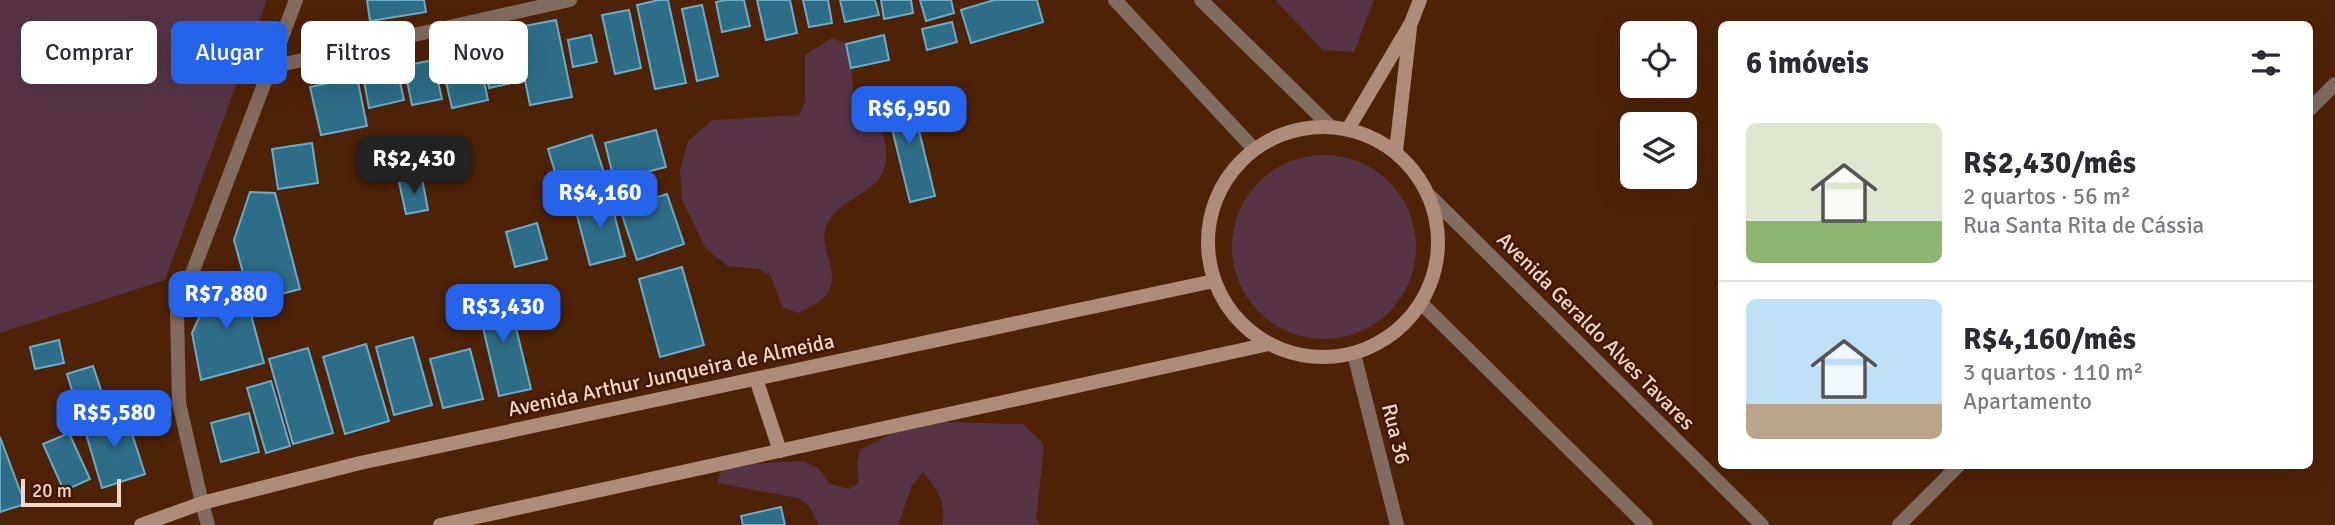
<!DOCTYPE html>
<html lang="pt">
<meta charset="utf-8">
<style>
:root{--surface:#fff;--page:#f2f2f3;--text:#2b2b33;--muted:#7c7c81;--line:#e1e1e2;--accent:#2563eb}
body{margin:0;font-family:Signika,sans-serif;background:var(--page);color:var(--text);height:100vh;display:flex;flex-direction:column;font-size:26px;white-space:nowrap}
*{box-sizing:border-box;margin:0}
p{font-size:23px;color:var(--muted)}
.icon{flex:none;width:38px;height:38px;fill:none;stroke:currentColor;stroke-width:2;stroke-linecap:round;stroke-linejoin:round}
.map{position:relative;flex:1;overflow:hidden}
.side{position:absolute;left:1718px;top:21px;width:595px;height:448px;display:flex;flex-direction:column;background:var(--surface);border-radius:10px;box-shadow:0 7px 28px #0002}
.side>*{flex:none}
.top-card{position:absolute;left:21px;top:21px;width:665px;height:63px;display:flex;gap:14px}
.fabs{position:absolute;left:1620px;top:21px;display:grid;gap:14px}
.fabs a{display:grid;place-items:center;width:77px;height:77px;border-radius:10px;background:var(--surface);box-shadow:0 7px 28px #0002;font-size:35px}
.scale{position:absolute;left:21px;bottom:18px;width:100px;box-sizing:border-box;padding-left:7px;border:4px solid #f4d7c9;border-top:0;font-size:19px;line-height:24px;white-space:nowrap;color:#f4d7c9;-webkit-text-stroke:5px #431800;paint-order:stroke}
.price{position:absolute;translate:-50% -60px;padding:0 16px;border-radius:14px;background:var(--accent);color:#fff;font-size:23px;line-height:46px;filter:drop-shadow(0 2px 4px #0008)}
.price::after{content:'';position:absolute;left:50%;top:42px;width:21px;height:16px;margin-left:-10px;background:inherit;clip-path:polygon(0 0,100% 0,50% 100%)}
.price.active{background:#222;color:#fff}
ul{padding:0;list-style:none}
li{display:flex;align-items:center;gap:21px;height:175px;padding:0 28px}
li+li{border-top:2px solid var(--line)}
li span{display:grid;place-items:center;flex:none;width:196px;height:140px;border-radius:10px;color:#555}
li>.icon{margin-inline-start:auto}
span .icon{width:84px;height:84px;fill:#fffc;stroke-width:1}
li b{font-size:30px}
h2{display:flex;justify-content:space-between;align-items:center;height:84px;padding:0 28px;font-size:30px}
.tag{padding:0 24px;border-radius:10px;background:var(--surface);box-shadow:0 7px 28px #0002;font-size:24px;line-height:63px}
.tag.active{background:var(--accent);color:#fff}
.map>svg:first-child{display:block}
.green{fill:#563446}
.building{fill:#2e6d87;stroke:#6cabc6;stroke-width:2}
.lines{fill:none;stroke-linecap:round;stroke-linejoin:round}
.minor{stroke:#826b5f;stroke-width:14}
.tertiary{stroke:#826b5f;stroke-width:14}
.secondary{stroke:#af8b79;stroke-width:14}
.labels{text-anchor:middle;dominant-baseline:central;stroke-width:5;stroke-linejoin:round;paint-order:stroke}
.street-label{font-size:21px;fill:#f4d7c9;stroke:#431800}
</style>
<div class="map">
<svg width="2335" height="525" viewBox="0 0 2335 525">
<rect width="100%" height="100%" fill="#4e2207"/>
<g class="green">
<polygon points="0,0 267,0 165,280 0,333"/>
<polygon points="1275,0 1374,0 1354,52 1323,50"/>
<path d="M832 38 846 44 850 52 854 102C861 108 874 115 879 123 887 139 890 166 878 180 863 197 834 204 826 227 818 251 843 272 826 295 820 303 807 308 799 313L782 307 771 276 759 269 728 266 706 249 682 200 680 170 688 141 713 120 799 115 805 102V55Z"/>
<circle cx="1324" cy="247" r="92"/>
<path d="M942 422 1023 424 1041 441 1044 447 1036 518 1040 525H942C947 503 937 489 923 472L912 485 898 525H819L809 506 798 498 717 483 721 471 733 465 803 461 818 468 830 484 849 489 859 482 857 464 860 450 890 434Z"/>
</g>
<g class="building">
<polygon points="367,0 424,0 426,12 370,21"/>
<polygon points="659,0 668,0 686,83 655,89 637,5"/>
<polygon points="726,0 744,0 750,26 722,32 716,2"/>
<polygon points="757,0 790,0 797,33 766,40"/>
<polygon points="803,0 828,0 832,23 809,27"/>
<polygon points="840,0 875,0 879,15 845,22"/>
<polygon points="881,0 911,0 913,13 884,19"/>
<polygon points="920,0 951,0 954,13 926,21"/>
<polygon points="994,0 1037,0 1043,22 971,43 961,10"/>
<polygon points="702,5 718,76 697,81 682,9"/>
<polygon points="629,10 641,68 615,74 602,15"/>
<polygon points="556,20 572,97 530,105 514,28"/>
<polygon points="952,22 957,42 927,50 922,29"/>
<polygon points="591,35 597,62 573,67 568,40"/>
<polygon points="884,35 889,60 851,68 846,44"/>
<polygon points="475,40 488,100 452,108 438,47"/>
<polygon points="514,47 521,81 489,88 482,55"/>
<polygon points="433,60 442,99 412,105 404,66"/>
<polygon points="396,64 404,100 369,108 362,71"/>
<polygon points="357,77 367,126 321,135 310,87"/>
<polygon points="909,90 935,196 910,202 884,96"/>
<polygon points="656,130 666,167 614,180 605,143"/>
<polygon points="592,135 609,189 564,202 548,149"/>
<polygon points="312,143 318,183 278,189 272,149"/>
<polygon points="422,178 428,210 406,214 399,182"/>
<polygon points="250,192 275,193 300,289 251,302 234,240"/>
<polygon points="609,194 625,256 590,265 574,204"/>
<polygon points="667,194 684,244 637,260 620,209"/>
<polygon points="537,223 547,259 515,267 506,232"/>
<polygon points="682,267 704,345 660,357 639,279"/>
<polygon points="240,274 264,363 201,380 192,333 217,279"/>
<polygon points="507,291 531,389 499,396 476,298"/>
<polygon points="413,337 432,405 394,415 376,347"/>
<polygon points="59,340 64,363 35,369 30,347"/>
<polygon points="366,344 389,421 345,434 323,357"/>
<polygon points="308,348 333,433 293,444 269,359"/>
<polygon points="470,349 483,399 443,408 430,359"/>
<polygon points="93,366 105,402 78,410 67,374"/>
<polygon points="271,381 290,446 266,453 247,388"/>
<polygon points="125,412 145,474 102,488 83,424"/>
<polygon points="249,413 259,452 221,462 211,423"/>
<polygon points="69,433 90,479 64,491 43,444"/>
<polygon points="0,437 25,504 0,512"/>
<polygon points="781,507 785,525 743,525 741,516"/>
</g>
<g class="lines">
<g class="minor">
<polyline points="271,67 570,0"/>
<polyline points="2310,109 2335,84"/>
<polyline points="202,503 208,525"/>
<polyline points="1899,525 1958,466"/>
</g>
<g class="tertiary">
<polyline points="1115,0 1254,149"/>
<polyline points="1201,0 1330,126"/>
<polyline points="1431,197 1762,525"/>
<polyline points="1422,304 1646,525"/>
<polyline points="1354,354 1397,525"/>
<polyline points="202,503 179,403 177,313 296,0"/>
</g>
<g class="secondary">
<circle cx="1323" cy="242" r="115"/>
<polyline points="1348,129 1411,23 1420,0"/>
<polyline points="1396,151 1410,28"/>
<polyline points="756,379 780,451"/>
<polyline points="141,525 202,503 360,463 1214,281"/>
<polyline points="440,525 1269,344"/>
</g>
</g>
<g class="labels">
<g class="street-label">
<text transform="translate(1596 331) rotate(45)">Avenida Geraldo Alves Tavares</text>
<text transform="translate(671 375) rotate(-12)">Avenida Arthur Junqueira de Almeida</text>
<text transform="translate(1396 434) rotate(76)">Rua 36</text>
</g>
</g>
</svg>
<div class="fabs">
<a><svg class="icon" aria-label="locate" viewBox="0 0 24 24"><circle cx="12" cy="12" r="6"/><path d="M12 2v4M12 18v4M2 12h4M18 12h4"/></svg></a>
<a><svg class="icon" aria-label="layers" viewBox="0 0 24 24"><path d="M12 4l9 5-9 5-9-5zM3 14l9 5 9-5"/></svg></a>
</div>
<div class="scale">20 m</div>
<b class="price" style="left:909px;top:146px">R$6,950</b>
<b class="price active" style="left:414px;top:196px">R$2,430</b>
<b class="price" style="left:600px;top:230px">R$4,160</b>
<b class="price" style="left:226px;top:331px">R$7,880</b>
<b class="price" style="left:503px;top:344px">R$3,430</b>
<b class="price" style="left:114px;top:450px">R$5,580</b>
<div class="top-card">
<a class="tag">Comprar</a>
<a class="tag active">Alugar</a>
<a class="tag">Filtros</a>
<a class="tag">Novo</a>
</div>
<section class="side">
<h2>6 imóveis<svg class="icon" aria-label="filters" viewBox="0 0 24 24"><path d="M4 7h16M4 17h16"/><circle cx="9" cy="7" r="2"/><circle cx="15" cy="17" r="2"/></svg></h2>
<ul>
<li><span style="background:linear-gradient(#dfe7d0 70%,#8fb573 0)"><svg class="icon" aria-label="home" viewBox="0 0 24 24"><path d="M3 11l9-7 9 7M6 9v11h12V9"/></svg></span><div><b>R$2,430/mês</b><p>2 quartos · 56 m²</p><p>Rua Santa Rita de Cássia</p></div></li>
<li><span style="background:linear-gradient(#bfe0f5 75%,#b9a48a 0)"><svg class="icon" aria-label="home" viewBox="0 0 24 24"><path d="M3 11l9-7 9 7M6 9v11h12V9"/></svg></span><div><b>R$4,160/mês</b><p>3 quartos · 110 m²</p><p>Apartamento</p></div></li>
</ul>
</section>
</div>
